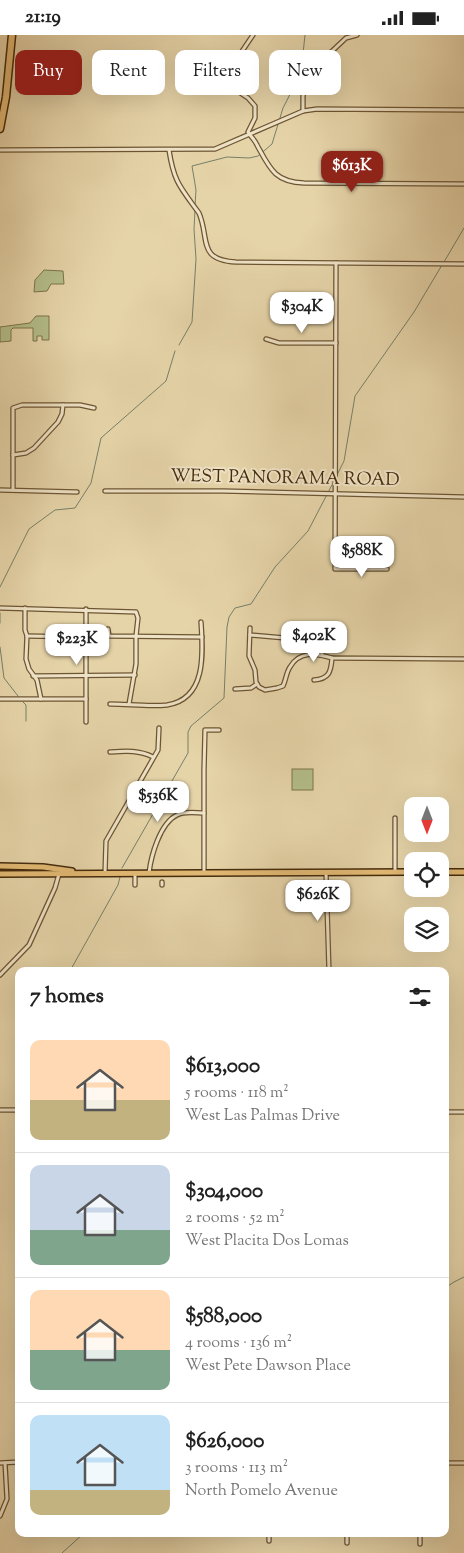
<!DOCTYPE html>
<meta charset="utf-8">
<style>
:root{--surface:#fff;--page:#f2f2f2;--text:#222;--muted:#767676;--line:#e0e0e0;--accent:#8f2418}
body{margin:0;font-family:"Sorts Mill Goudy",serif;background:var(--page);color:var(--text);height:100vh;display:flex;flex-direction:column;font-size:19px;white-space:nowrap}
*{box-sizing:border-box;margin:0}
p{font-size:16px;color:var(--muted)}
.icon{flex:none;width:28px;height:28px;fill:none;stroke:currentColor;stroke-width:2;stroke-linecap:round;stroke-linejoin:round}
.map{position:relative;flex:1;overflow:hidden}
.panel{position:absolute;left:15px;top:932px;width:434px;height:570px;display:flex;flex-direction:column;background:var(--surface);border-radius:10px;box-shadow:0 5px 20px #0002}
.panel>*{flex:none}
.guide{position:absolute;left:15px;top:15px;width:435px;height:45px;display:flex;gap:10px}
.needle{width:32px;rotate:180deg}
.buttons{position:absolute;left:404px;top:762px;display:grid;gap:10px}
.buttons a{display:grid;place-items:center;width:45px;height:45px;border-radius:10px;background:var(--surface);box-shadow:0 5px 20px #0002;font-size:25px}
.price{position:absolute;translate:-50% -42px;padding:0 11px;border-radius:10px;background:#fff;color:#222;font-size:16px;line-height:32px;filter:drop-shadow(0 1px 2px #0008)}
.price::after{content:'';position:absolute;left:50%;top:30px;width:15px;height:11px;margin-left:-8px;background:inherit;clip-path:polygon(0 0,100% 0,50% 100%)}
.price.active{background:var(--accent);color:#fff}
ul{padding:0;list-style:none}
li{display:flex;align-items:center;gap:15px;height:125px;padding:0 15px}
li+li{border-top:1px solid var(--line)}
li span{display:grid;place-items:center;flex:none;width:140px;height:100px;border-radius:10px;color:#555}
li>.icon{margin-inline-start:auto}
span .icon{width:60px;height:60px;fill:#fffc;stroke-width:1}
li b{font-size:21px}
h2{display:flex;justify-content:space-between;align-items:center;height:60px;padding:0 15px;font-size:21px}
.pill{padding:0 18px;border-radius:10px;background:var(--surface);box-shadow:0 5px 20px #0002;font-size:18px;line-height:45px}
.pill.active{background:var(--accent);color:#fff}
.status{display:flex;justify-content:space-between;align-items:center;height:35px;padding:0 25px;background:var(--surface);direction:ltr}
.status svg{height:14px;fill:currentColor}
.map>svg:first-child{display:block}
.green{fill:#b3bd89;stroke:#7c744a}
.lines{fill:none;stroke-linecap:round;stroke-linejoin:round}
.stream{stroke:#768069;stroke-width:1}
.street-casing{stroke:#6d5533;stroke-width:5.5}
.primary-casing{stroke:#452b0c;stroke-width:8}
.highway-casing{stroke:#452b0c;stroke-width:9}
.street{stroke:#efe3c7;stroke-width:3}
.primary{stroke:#e3ba74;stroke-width:5}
.highway{stroke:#e3ba74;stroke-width:6}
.labels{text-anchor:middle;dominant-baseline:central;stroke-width:4;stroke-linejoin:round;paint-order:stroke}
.street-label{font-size:18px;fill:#452b0c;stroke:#efe3c7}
</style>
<div class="status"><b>21:19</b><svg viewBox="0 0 49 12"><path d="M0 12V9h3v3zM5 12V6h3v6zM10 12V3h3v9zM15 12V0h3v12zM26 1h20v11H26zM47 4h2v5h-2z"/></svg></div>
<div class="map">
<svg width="464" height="1518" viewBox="0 0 464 1518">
<rect width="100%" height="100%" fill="#e6d4a9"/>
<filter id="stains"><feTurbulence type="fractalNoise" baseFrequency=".004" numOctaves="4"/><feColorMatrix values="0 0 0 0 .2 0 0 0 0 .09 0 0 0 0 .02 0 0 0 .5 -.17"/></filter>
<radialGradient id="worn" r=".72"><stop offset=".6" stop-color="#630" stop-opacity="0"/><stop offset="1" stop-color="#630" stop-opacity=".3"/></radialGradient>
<g class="green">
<polygon points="44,235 63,236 64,249 51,249 47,256 34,257 35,245"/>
<polygon points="36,281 49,281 49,305 42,305 42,301 37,301 37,306 33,306 33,293 13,293 11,295 11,306 0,307 0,292 30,288"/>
<rect x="292" y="734" width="21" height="21"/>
</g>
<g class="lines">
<g class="stream">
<polyline points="195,171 196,155 192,131 227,122 249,123 258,121 272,109 283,73 301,38 305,0"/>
<polyline points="444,227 464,193"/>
<polyline points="179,310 192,287 196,224 194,194 195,175"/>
<polyline points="337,440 344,426 355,361 414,277 442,230"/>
<polyline points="0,552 29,494 55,475 75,473 91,448 101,403 166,346 175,316"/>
<polyline points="0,578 0,588"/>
<polyline points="0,612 4,643 18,661"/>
<polyline points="23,667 26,670 26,686"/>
<polyline points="122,833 188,718 188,697 191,691 224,663 227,592 229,582 235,573 251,569 275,532 308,496 334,446"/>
<polyline points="70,936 118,850 120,842"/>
<polyline points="445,1253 454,1247 464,1242"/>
<polyline points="62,1518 83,1499"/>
</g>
<defs>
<g id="street">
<path d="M253 0 226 40 227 49 248 63 255 71V83L248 97C251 102 255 105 257 110 270 134 275 147 304 148L464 149"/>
<polyline points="303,76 317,74 464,75"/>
<polyline points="0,115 215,114 303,76 303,61 306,49 329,19 346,3 357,0"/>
<path d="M169 115C174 148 181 153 199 178 210 204 197 225 236 227L464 229"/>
<polyline points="336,228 335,534 387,534"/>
<polyline points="266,304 279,308 336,308"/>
<polyline points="13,420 26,418 34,413 58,387 62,379 63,370"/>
<polyline points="0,455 77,457"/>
<polyline points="13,455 13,373 22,370 80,370 94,373"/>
<polyline points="105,456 223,456 464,462"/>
<polyline points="0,573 136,577 138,583 136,601 136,629 129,669"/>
<polyline points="25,573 25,595 27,601 26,624 29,634 37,645 41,664"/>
<polyline points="86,574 86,687"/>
<path d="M250 593 249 621 255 635 256 647 259 652 265 655 277 653 283 651C286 645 286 638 290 632 299 616 316 618 332 623L464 624"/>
<polyline points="108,594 109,601 202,602"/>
<polyline points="250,600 285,603 320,600 322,620"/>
<polyline points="27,601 85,602"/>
<polyline points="33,641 135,640"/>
<path d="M314 645C329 644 331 637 332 623"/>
<polyline points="235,654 251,653 257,649"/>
<polyline points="0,664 86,664"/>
<path d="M110 669C128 669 149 672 167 670 207 664 203 617 201 587"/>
<path d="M110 717C126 716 139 715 153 722"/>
<polyline points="395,836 395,783"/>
<polyline points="105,838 106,806 158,715 159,693"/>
<path d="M149 838C151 821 160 788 177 780 184 776 196 778 204 778"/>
<polyline points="204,838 204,735 205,695 219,695"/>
<polyline points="326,838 329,936"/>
<polyline points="135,850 135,839"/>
<polyline points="162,850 162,847"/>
<polyline points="0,940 29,910 55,853 59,839"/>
<polyline points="0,1075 19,1075"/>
<polyline points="445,1077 464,1077"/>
<polyline points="0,1428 19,1427"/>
<polyline points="445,1428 464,1428"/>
<polyline points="0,1481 7,1464 5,1428"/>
<polyline points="269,1499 269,1506"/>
<polyline points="347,1499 347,1508"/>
<polyline points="420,1499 420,1509"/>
</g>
<g id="primary">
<polyline points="0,831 43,832 72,836"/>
<polyline points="440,837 464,837"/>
<polyline points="0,839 412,837"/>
</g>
<polyline id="highway" points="0,94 6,62 12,0"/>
</defs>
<use href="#street" class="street-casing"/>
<use href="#primary" class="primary-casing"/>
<use href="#highway" class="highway-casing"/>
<use href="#street" class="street"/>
<use href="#primary" class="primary"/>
<use href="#highway" class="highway"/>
</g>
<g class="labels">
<g class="street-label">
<text transform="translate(285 444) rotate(1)">WEST PANORAMA ROAD</text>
</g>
</g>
<rect width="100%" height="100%" filter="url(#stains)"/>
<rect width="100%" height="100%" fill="url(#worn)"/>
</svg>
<div class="buttons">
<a><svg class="needle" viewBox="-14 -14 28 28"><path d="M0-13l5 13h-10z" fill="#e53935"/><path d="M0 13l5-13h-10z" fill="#767676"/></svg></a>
<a><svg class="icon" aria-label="locate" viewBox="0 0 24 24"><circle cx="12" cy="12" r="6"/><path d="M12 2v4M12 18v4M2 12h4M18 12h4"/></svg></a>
<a><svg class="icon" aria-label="layers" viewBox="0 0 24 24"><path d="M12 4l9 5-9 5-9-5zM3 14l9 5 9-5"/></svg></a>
</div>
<b class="price active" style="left:352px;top:158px">$613K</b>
<b class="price" style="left:302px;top:299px">$304K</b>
<b class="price" style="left:362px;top:543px">$588K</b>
<b class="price" style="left:314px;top:628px">$402K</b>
<b class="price" style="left:77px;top:631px">$223K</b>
<b class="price" style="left:158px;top:788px">$536K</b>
<b class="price" style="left:318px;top:887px">$626K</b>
<div class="guide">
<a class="pill active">Buy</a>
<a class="pill">Rent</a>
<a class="pill">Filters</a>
<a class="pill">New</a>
</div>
<section class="panel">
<h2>7 homes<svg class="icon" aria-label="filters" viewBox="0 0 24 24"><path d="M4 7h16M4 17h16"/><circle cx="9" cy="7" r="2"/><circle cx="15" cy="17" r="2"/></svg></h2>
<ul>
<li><span style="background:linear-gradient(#ffd9b3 60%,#c2b280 0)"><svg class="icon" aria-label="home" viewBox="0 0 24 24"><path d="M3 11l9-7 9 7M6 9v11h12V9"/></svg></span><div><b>$613,000</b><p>5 rooms · 118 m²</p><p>West Las Palmas Drive</p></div></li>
<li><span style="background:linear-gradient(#c9d6e8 65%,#7fa58c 0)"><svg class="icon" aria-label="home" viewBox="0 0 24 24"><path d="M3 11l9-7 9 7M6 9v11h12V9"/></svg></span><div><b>$304,000</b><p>2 rooms · 52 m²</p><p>West Placita Dos Lomas</p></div></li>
<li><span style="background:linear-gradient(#ffd9b3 60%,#7fa58c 0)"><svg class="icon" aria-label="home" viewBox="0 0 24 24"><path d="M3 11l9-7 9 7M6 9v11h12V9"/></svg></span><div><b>$588,000</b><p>4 rooms · 136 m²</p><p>West Pete Dawson Place</p></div></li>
<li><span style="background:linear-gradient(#bfe0f5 75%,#c2b280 0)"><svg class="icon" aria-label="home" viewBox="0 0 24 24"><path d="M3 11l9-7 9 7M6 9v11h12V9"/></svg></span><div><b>$626,000</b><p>3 rooms · 113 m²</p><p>North Pomelo Avenue</p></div></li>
</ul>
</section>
</div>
